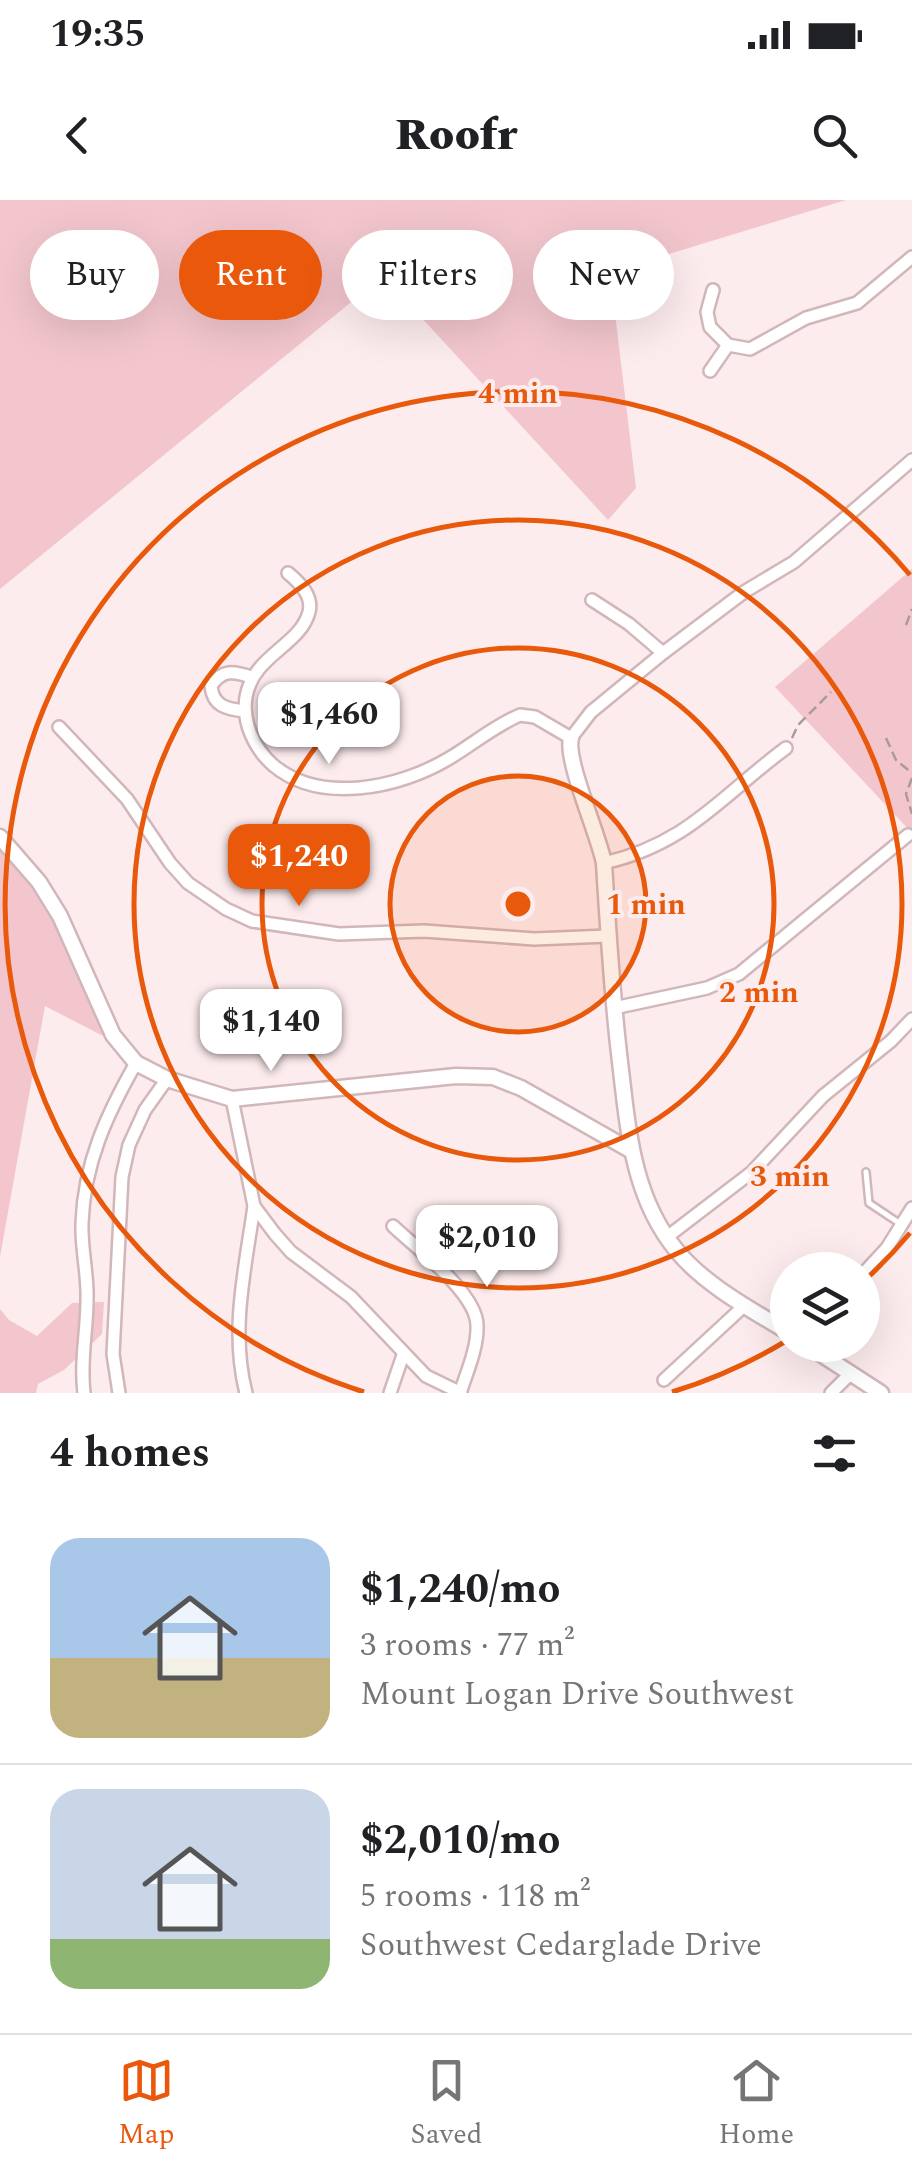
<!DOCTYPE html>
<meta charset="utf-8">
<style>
:root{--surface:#fff;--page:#f6f6f6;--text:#202124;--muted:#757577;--line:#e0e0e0;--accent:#ea580c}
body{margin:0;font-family:Spectral,serif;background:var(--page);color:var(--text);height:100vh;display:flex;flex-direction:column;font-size:38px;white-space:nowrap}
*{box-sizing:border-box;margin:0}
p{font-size:32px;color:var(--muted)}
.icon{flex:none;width:55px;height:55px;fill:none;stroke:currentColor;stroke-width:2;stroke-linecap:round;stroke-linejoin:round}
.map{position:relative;height:1193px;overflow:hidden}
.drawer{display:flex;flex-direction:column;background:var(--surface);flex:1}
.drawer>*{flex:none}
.hud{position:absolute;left:30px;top:30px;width:852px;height:90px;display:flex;gap:20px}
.fabs{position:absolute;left:770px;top:1052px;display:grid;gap:20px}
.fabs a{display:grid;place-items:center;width:110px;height:110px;border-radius:50%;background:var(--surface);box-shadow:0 10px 40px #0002;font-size:50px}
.price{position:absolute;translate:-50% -85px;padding:0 22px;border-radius:20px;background:#fff;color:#222;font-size:32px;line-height:65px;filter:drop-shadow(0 2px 5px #0008)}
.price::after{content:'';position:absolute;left:50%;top:60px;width:30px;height:22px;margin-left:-15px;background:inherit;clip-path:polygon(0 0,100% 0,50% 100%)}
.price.on{background:var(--accent);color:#fff}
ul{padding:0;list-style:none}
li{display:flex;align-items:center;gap:30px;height:250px;padding:0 50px}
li+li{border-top:2px solid var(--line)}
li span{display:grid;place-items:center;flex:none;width:280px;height:200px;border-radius:30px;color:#555}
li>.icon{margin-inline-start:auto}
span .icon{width:120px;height:120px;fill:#fffc;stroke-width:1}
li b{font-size:42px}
h2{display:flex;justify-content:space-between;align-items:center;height:120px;padding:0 50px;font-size:42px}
.pill{padding:0 35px;border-radius:45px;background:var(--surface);box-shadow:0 10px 40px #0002;font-size:35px;line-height:90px}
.pill.on{background:var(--accent);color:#fff}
.status{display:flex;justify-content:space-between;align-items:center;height:70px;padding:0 50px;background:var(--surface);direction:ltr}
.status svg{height:28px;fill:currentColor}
header{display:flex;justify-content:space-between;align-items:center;height:130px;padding:0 50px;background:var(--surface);font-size:45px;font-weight:800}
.dock{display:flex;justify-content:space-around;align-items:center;height:140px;border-top:2px solid var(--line);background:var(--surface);font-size:28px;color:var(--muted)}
.dock a{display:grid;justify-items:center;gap:5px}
.dock .on{color:var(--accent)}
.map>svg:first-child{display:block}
.green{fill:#f3c6cd}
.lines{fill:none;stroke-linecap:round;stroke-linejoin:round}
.service-casing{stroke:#d1b6ba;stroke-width:10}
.minor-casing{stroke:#d1b6ba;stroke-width:16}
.tertiary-casing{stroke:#d1b6ba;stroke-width:19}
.path{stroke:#a99a9c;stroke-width:2.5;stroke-dasharray:10 5;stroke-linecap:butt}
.service{stroke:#fff;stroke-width:5}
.minor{stroke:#fff;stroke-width:11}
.tertiary{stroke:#fff;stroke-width:14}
.ring{fill:none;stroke:#e8590c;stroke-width:5}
.centre{fill:#e8590c;stroke:#fdecee;stroke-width:5}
.ring-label{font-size:30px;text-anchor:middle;font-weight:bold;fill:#e8590c;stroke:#fdecee;stroke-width:8;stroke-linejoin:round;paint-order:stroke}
</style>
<div class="status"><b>19:35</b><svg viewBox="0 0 49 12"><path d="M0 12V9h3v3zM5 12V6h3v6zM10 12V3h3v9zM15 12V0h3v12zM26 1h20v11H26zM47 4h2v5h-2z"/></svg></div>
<header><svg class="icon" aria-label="back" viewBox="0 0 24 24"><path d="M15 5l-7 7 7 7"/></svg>Roofr<svg class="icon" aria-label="search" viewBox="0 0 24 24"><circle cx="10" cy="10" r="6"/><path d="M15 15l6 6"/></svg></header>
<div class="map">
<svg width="912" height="1193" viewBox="0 0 912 1193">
<rect width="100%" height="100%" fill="#fdecee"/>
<g class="green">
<polygon points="0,0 846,0 669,54 612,88 636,288 608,320 383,76 0,389"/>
<polygon points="912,369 912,633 775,487"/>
<polygon points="0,648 36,684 96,787 111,840 45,806 0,1057"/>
<polygon points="104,1102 102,1134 64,1170 38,1184 36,1193 0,1193 0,1109 9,1120 37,1136 72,1103"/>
</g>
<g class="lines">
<defs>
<polyline id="service" points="866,972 869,1003 902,1025"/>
<g id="minor">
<polyline points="713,90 707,112 710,127 728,145 750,149 806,118 857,103 912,57"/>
<polyline points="710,171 728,145"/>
<path d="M288 373C300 383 313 396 309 412 300 446 253 455 246 497 242 522 254 548 273 565 320 605 399 588 448 559 472 545 494 526 520 515L535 517 571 538 591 512 663 453 744 392 794 362 912 260"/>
<polyline points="592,400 629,424 663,453"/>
<path d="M245 511C226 509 213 506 211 486 222 469 234 471 251 477"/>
<polyline points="59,527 127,599 170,663 188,683 226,709 252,721 339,734 424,731 534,739 608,736"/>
<path d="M604 663C688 644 721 596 786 548"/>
<polyline points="614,808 707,788 739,774 908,635"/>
<polyline points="232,899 254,1006 275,1034 291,1052 351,1097 426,1176 461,1193"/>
<path d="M393 1026C416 1048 476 1092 477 1125 478 1147 467 1172 460 1193"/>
<polyline points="667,1037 752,972 823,896 891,841 912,819"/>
<polyline points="862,1075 887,1048 912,1008"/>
<polyline points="664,1180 745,1105"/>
<path d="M84 1193C80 1161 87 1131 87 1100 88 1074 81 1049 82 1023 84 963 107 914 136 863"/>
<polyline points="119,1193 113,1154 122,977 129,945 145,910 167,879"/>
<path d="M246 1193C230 1130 245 1070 254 1006"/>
<polyline points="390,1193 403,1155"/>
<polyline points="831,1193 851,1173"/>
</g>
<g id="tertiary">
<path d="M571 538C565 560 598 633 604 663 608 730 612 796 620 862 628 928 632 997 677 1051 705 1085 750 1109 788 1132"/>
<polyline points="0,637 39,682 60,716 113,835 136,863 167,879 232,899 456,876 493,877 521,888 630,950"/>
<polyline points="807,1145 881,1193"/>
</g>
</defs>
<use href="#service" class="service-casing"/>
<use href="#minor" class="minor-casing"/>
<use href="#tertiary" class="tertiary-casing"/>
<g class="path">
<polyline points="906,425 912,409"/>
<polyline points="792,538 798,525 831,492"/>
<polyline points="886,538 896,560 912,573"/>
<polyline points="912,578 906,594 912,614"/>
</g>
<use href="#service" class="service"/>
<use href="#minor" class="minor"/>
<use href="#tertiary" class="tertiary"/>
</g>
<circle cx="518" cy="704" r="128" fill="#e8590c" fill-opacity=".12"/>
<g class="ring">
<circle cx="518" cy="704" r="128"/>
<circle cx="518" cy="704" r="256"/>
<circle cx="518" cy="704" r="384"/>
<path d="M910 1033A512 512 0 0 1 864 1081M786 1141A512 512 0 0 1 672 1192M364 1192A512 512 0 1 1 910 375"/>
</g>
<circle cx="518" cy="704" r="15" class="centre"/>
<g class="ring-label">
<text x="518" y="203">4 min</text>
<text x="646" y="714">1 min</text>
<text x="759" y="802">2 min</text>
<text x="790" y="986">3 min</text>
</g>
</svg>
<div class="fabs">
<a><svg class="icon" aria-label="layers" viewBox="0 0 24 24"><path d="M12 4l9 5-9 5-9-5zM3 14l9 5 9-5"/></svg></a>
</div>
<b class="price" style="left:329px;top:567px">$1,460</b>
<b class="price on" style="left:299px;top:709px">$1,240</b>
<b class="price" style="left:271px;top:874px">$1,140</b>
<b class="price" style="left:487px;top:1090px">$2,010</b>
<div class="hud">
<a class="pill">Buy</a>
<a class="pill on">Rent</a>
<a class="pill">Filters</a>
<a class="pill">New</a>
</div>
</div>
<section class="drawer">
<h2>4 homes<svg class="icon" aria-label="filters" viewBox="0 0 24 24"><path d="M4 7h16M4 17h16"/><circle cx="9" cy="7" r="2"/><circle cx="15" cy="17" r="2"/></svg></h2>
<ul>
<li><span style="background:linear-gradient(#a9c7e8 60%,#c2b280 0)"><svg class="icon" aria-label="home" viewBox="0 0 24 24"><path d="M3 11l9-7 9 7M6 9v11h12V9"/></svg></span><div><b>$1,240/mo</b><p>3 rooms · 77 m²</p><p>Mount Logan Drive Southwest</p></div></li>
<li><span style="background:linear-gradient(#c9d6e8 75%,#8fb573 0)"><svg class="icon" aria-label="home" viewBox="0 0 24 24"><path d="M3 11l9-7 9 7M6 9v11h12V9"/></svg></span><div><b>$2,010/mo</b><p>5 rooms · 118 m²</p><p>Southwest Cedarglade Drive</p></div></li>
</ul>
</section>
<nav class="dock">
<a class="on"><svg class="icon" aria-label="map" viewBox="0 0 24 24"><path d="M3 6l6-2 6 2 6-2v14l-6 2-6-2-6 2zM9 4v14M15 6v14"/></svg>Map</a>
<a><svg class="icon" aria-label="saved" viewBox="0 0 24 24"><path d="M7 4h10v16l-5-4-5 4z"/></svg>Saved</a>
<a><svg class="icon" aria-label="home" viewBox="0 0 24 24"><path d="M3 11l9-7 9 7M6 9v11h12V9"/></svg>Home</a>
</nav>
